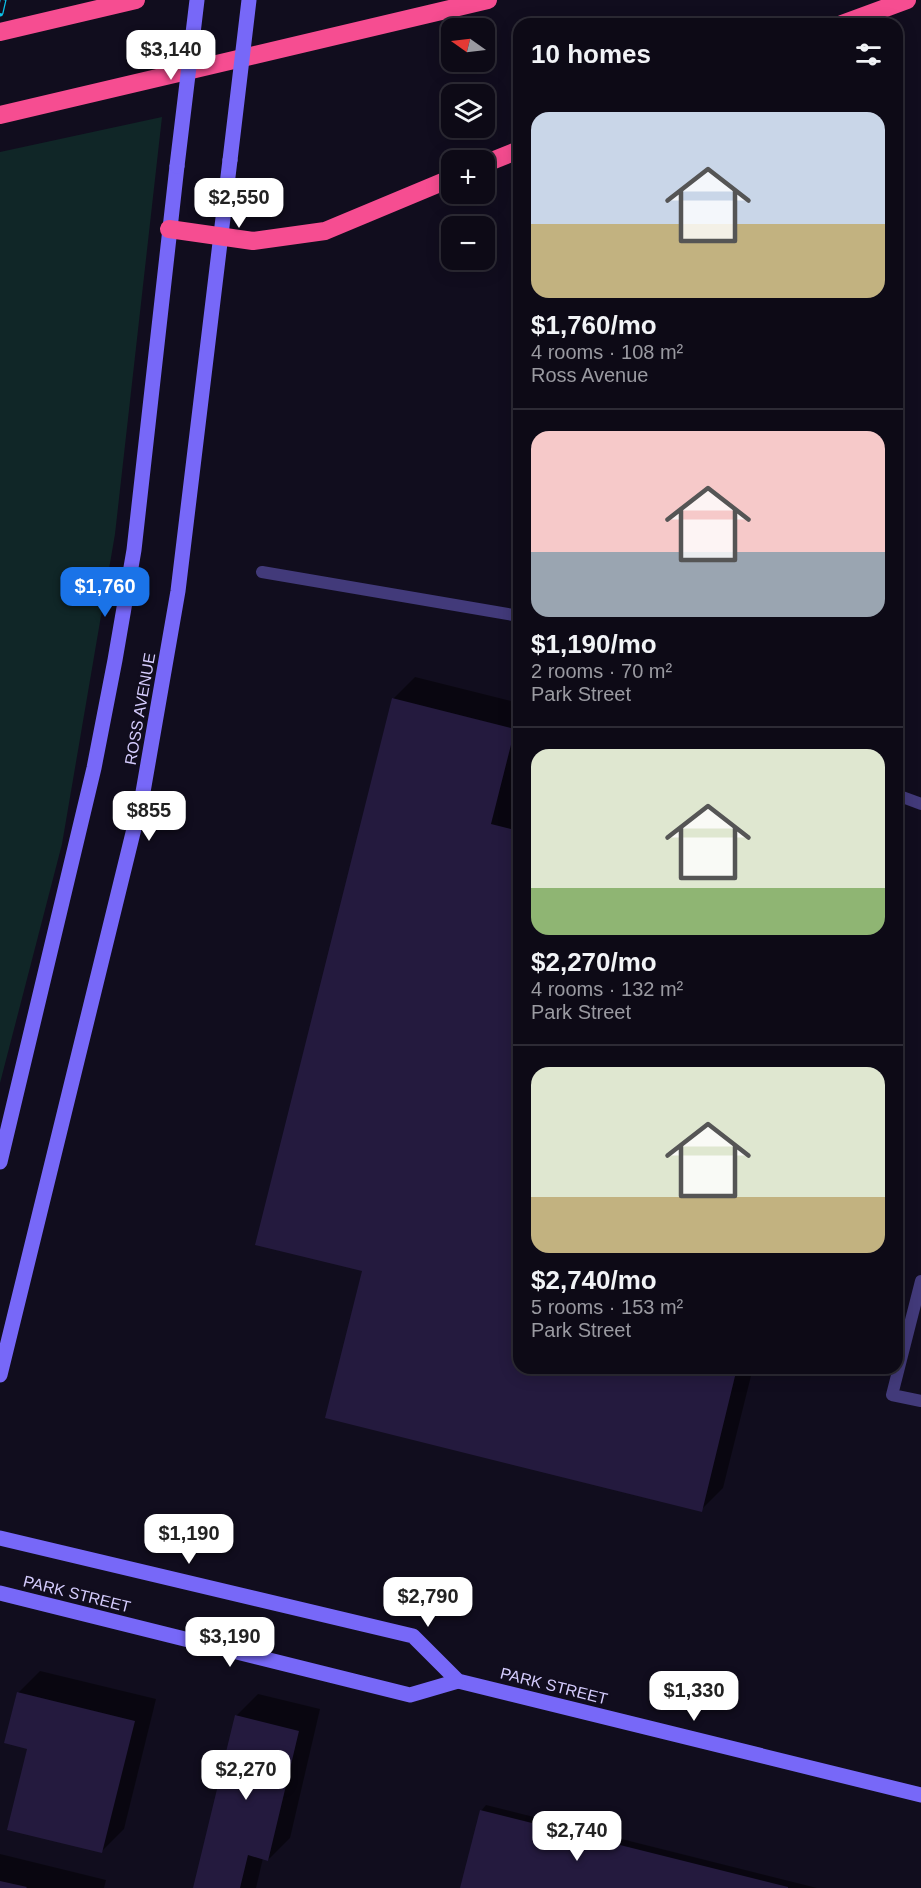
<!DOCTYPE html>
<meta charset="utf-8">
<style>
:root{--surface:#0d0a16;--page:#16131f;--text:#f1f3f6;--muted:#9a9aa1;--line:#2d2b35;--accent:#1a73e8}
body{margin:0;font-family:Arial,sans-serif;background:var(--page);color:var(--text);height:100vh;display:flex;flex-direction:column;font-size:22px;white-space:nowrap}
*{box-sizing:border-box;margin:0}
p{font-size:20px;color:var(--muted)}
.icon{flex:none;width:33px;height:33px;fill:none;stroke:currentColor;stroke-width:2;stroke-linecap:round;stroke-linejoin:round}
.map{position:relative;flex:1;overflow:hidden}
.panel{position:absolute;left:513px;top:18px;width:390px;height:1356px;display:flex;flex-direction:column;background:var(--surface);border-radius:18px;box-shadow:0 3px 15px #0003,0 0 0 2px var(--line)}
.panel>*{flex:none}
.needle{width:39px;rotate:284deg}
.tools{position:absolute;left:441px;top:18px;display:grid;gap:12px}
.tools a{display:grid;place-items:center;width:54px;height:54px;border-radius:12px;background:var(--surface);box-shadow:0 3px 15px #0003,0 0 0 2px var(--line);font-size:30px}
.price{position:absolute;translate:-50% -51px;padding:0 14px;border-radius:12px;background:#fff;color:#222;font-size:20px;line-height:39px;filter:drop-shadow(0 2px 3px #0008)}
.price::after{content:'';position:absolute;left:50%;top:36px;width:18px;height:14px;margin-left:-9px;background:inherit;clip-path:polygon(0 0,100% 0,50% 100%)}
.price.on{background:var(--accent);color:#fff}
ul{padding:0;list-style:none}
li{display:grid;align-content:center;gap:12px;height:318px;padding:0 18px}
li+li{border-top:2px solid var(--line)}
li span{display:grid;place-items:center;height:186px;border-radius:18px;color:#555}
li>.icon{margin-inline-start:auto}
span .icon{width:108px;height:108px;fill:#fffc;stroke-width:1}
li b{font-size:26px}
h2{display:flex;justify-content:space-between;align-items:center;height:72px;padding:0 18px;font-size:26px}
.map>svg:first-child{display:block}
.green{fill:#102627}
.shadow{fill:#0007}
.building{fill:#241a3e}
.lines{fill:none;stroke-linecap:round;stroke-linejoin:round}
.lane{stroke:#423a7a;stroke-width:12}
.secondary{stroke:#7768f8;stroke-width:15}
.highway{stroke:#f64d91;stroke-width:18}
.rail-casing{stroke:#0bc2e9;stroke-width:7}
.rail{stroke:#110d1e;stroke-width:4.5;stroke-dasharray:14;stroke-linecap:butt}
.secondary-bridge{stroke:#7768f8;stroke-width:15}
.labels{text-anchor:middle;dominant-baseline:central;stroke-width:5;stroke-linejoin:round;paint-order:stroke}
.street-label{font-size:16px;fill:#d5ccfd;stroke:#110d1e}
</style>
<div class="map">
<svg width="921" height="1888" viewBox="0 0 921 1888">
<rect width="100%" height="100%" fill="#110d1e"/>
<polygon class="green" points="162,117 115,534 62,844 0,1083 0,152"/>
<g class="shadow">
<polygon points="415,677 519,703 519,776 512,802 519,804 519,1368 753,1368 723,1488 701,1510 364,1270 393,699"/>
<polygon points="40,1671 156,1699 124,1829 102,1851 29,1747 18,1693"/>
<polygon points="258,1694 320,1709 290,1838 268,1860 263,1858 256,1888 195,1888 236,1716"/>
<polygon points="486,1805 817,1888 462,1888 481,1811"/>
<polygon points="0,1854 106,1880 104,1888 0,1888"/>
</g>
<g class="building">
<polygon points="392,698 515,729 491,824 519,831 519,1368 737,1368 702,1512 325,1418 362,1271 255,1245"/>
<polygon points="17,1692 135,1721 102,1853 7,1830 27,1749 4,1743"/>
<polygon points="235,1715 299,1731 268,1861 248,1855 240,1888 193,1888"/>
<polygon points="480,1810 788,1887 788,1888 460,1888"/>
<polygon points="0,1881 27,1887 26,1888 0,1888"/>
</g>
<g class="lines">
<g class="lane">
<polyline points="262,572 519,616"/>
<polyline points="897,795 921,804"/>
<polyline points="921,1281 892,1395 921,1401"/>
</g>
<g class="secondary">
<polyline points="0,1162 94,768 115,660 134,550 177,166"/>
<polyline points="0,1375 143,792 178,591 230,160"/>
<polyline points="0,1538 413,1636 458,1681 921,1795"/>
<polyline points="0,1593 410,1695 458,1681"/>
</g>
<g class="highway">
<polyline points="842,24 907,0"/>
<polyline points="0,32 136,0"/>
<polyline points="0,115 488,0"/>
<polyline points="484,164 519,150"/>
<polyline points="169,229 253,241 325,231 452,178"/>
</g>
<defs>
<polyline id="rail" points="0,13 3,0"/>
</defs>
<use href="#rail" class="rail-casing"/>
<use href="#rail" class="rail"/>
<g class="secondary-bridge">
<polyline points="230,160 249,0"/>
<polyline points="177,166 197,0"/>
</g>
</g>
<g class="labels">
<g class="street-label">
<text transform="translate(140 709) rotate(-80)">ROSS AVENUE</text>
<text transform="translate(77 1594) rotate(14)">PARK STREET</text>
<text transform="translate(554 1686) rotate(14)">PARK STREET</text>
</g>
</g>
</svg>
<div class="tools">
<a><svg class="needle" viewBox="-14 -14 28 28"><path d="M0-13l5 13h-10z" fill="#e53935"/><path d="M0 13l5-13h-10z" fill="#9a9aa1"/></svg></a>
<a><svg class="icon" aria-label="layers" viewBox="0 0 24 24"><path d="M12 4l9 5-9 5-9-5zM3 14l9 5 9-5"/></svg></a>
<a>+</a>
<a>−</a>
</div>
<b class="price" style="left:171px;top:81px">$3,140</b>
<b class="price" style="left:239px;top:229px">$2,550</b>
<b class="price on" style="left:105px;top:618px">$1,760</b>
<b class="price" style="left:149px;top:842px">$855</b>
<b class="price" style="left:189px;top:1565px">$1,190</b>
<b class="price" style="left:428px;top:1628px">$2,790</b>
<b class="price" style="left:230px;top:1668px">$3,190</b>
<b class="price" style="left:694px;top:1722px">$1,330</b>
<b class="price" style="left:246px;top:1801px">$2,270</b>
<b class="price" style="left:577px;top:1862px">$2,740</b>
<section class="panel">
<h2>10 homes<svg class="icon" aria-label="filters" viewBox="0 0 24 24"><path d="M4 7h16M4 17h16"/><circle cx="9" cy="7" r="2"/><circle cx="15" cy="17" r="2"/></svg></h2>
<ul>
<li><span style="background:linear-gradient(#c9d6e8 60%,#c2b280 0)"><svg class="icon" aria-label="home" viewBox="0 0 24 24"><path d="M3 11l9-7 9 7M6 9v11h12V9"/></svg></span><div><b>$1,760/mo</b><p>4 rooms · 108 m²</p><p>Ross Avenue</p></div></li>
<li><span style="background:linear-gradient(#f6c9c9 65%,#9aa5b1 0)"><svg class="icon" aria-label="home" viewBox="0 0 24 24"><path d="M3 11l9-7 9 7M6 9v11h12V9"/></svg></span><div><b>$1,190/mo</b><p>2 rooms · 70 m²</p><p>Park Street</p></div></li>
<li><span style="background:linear-gradient(#dfe7d0 75%,#8fb573 0)"><svg class="icon" aria-label="home" viewBox="0 0 24 24"><path d="M3 11l9-7 9 7M6 9v11h12V9"/></svg></span><div><b>$2,270/mo</b><p>4 rooms · 132 m²</p><p>Park Street</p></div></li>
<li><span style="background:linear-gradient(#dfe7d0 70%,#c2b280 0)"><svg class="icon" aria-label="home" viewBox="0 0 24 24"><path d="M3 11l9-7 9 7M6 9v11h12V9"/></svg></span><div><b>$2,740/mo</b><p>5 rooms · 153 m²</p><p>Park Street</p></div></li>
</ul>
</section>
</div>
